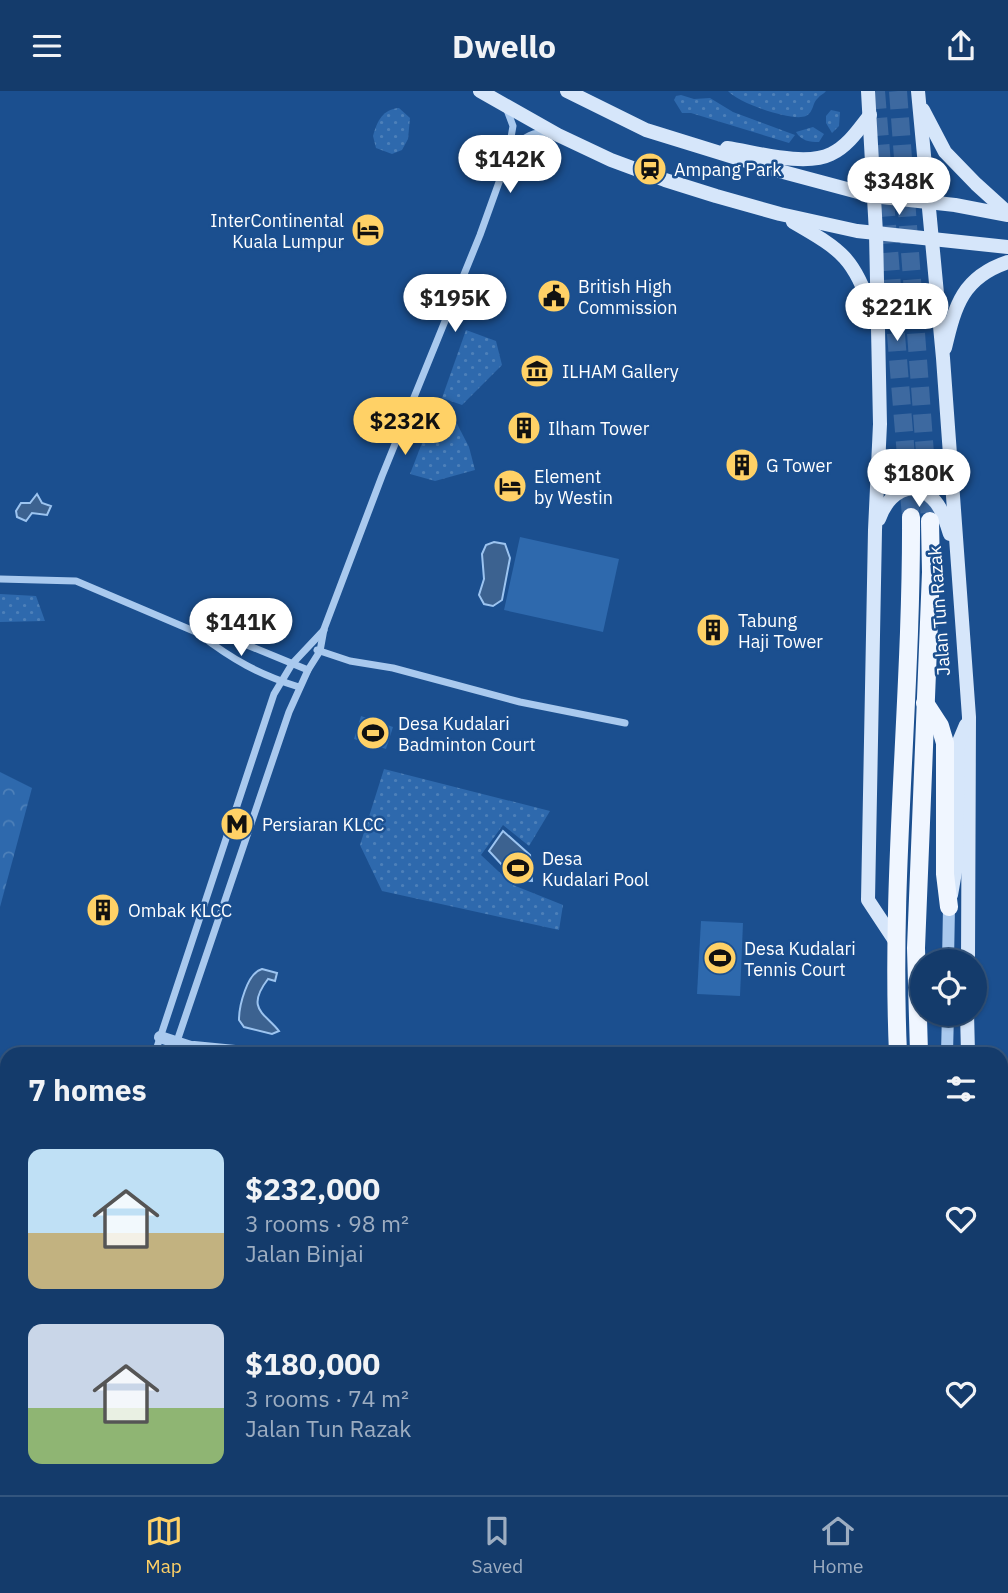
<!DOCTYPE html>
<meta charset="utf-8">
<style>
:root{--surface:#143b6b;--page:#214673;--text:#f1f3f6;--muted:#9dadc1;--line:#33557e;--accent:#ffd166}
body{margin:0;font-family:"IBM Plex Sans",sans-serif;background:var(--page);color:var(--text);height:100vh;display:flex;flex-direction:column;font-size:26px;white-space:nowrap}
*{box-sizing:border-box;margin:0}
p{font-size:23px;color:var(--muted)}
.icon{flex:none;width:38px;height:38px;fill:none;stroke:currentColor;stroke-width:2;stroke-linecap:round;stroke-linejoin:round}
.map{position:relative;flex:1;overflow:hidden}
.drawer{position:absolute;left:0px;top:956px;width:1008px;height:450px;display:flex;flex-direction:column;background:var(--surface);border-radius:21px 21px 0 0;box-shadow:0 2px 5px #0004,0 0 0 2px var(--line)}
.drawer>*{flex:none}
.buttons{position:absolute;left:910px;top:858px;display:grid;gap:14px}
.buttons a{display:grid;place-items:center;width:77px;height:77px;border-radius:50%;background:var(--surface);box-shadow:0 2px 5px #0004,0 0 0 2px var(--line);font-size:35px}
.price{position:absolute;translate:-50% -60px;padding:0 16px;border-radius:24px;background:#fff;color:#222;font-size:23px;line-height:46px;filter:drop-shadow(0 2px 4px #0008)}
.price::after{content:'';position:absolute;left:50%;top:42px;width:21px;height:16px;margin-left:-10px;background:inherit;clip-path:polygon(0 0,100% 0,50% 100%)}
.price.selected{background:var(--accent);color:#111}
ul{padding:0;list-style:none}
li{display:flex;align-items:center;gap:21px;height:175px;padding:0 28px}
li span{display:grid;place-items:center;flex:none;width:196px;height:140px;border-radius:14px;color:#555}
li>.icon{margin-inline-start:auto}
span .icon{width:84px;height:84px;fill:#fffc;stroke-width:1}
li b{font-size:30px}
h2{display:flex;justify-content:space-between;align-items:center;height:84px;padding:0 28px;font-size:30px}
header{display:flex;justify-content:space-between;align-items:center;height:91px;padding:0 28px;background:var(--surface);font-size:32px;font-weight:700}
.tab-bar{display:flex;justify-content:space-around;align-items:center;height:98px;border-top:2px solid var(--line);background:var(--surface);font-size:19px;color:var(--muted)}
.tab-bar a{display:grid;justify-items:center;gap:4px}
.tab-bar .selected{color:var(--accent)}
.map>svg:first-child{display:block}
.grass{fill:url(#grass-dots)}
.park{fill:url(#park-crowns)}
.pitch{fill:#2e69ad}
.water{fill:#3c6290;stroke:#9cc4f0;stroke-width:2}
.lines{fill:none;stroke-linecap:round;stroke-linejoin:round}
.primary-tunnel{stroke:#3d69a0;stroke-width:18;stroke-dasharray:18 9;stroke-linecap:butt}
.minor{stroke:#a9c9ee;stroke-width:7}
.tertiary{stroke:#a9c9ee;stroke-width:12}
.secondary{stroke:#d6e6fa;stroke-width:14}
.primary{stroke:#f0f6ff;stroke-width:18}
.labels{text-anchor:middle;dominant-baseline:central;stroke-width:5;stroke-linejoin:round;paint-order:stroke}
.poi-label{font-size:18px;fill:#fff;stroke:#1b4f8f;text-anchor:start}
.street-label{font-size:18px;fill:#fff;stroke:#1b4f8f}
</style>
<header><svg class="icon" aria-label="menu" viewBox="0 0 24 24"><path d="M4 6h16M4 12h16M4 18h16"/></svg>Dwello<svg class="icon" aria-label="share" viewBox="0 0 24 24"><path d="M12 15V3M7 8l5-5 5 5M5 13v7h14v-7"/></svg></header>
<div class="map">
<svg width="1008" height="1404" viewBox="0 0 1008 1404">
<defs>
<pattern id="grass-dots" width="8" height="8" patternUnits="userSpaceOnUse" patternTransform="scale(1.75)"><rect width="8" height="8" fill="#2e69ad"/><path d="M2 2h.1M6 6h.1" fill="none" stroke="#4d80b9" stroke-width="1.8" stroke-linecap="round"/></pattern>
<pattern id="park-crowns" width="20" height="18" patternUnits="userSpaceOnUse" patternTransform="scale(1.75)"><rect width="20" height="18" fill="#2e69ad"/><path d="M2 6a3 3 0 1 1 6 0M12 15a3 3 0 1 1 6 0" fill="none" stroke="#4d80b9"/></pattern>
</defs>
<rect width="100%" height="100%" fill="#1b4f8f"/>
<g class="grass">
<path d="M728 0H826C824 3 820 4 818 7 812 12 814 21 806 25 792 31 738 12 728 0Z"/>
<polygon points="681,4 694,8 710,7 733,21 795,44 789,52 691,22 682,22 674,9 676,5"/>
<path d="M399 17 410 27 408 48 402 59 392 63 376 57 373 45C377 30 383 18 399 17Z"/>
<polygon points="831,19 840,21 839,35 832,42 826,32 826,25"/>
<path d="M813 36 824 43 819 51C810 51 801 50 796 41Z"/>
<polygon points="466,239 496,250 502,274 462,314 442,307"/>
<polygon points="434,321 455,329 469,356 475,379 435,390 410,383"/>
<polygon points="0,503 36,505 45,530 0,531"/>
<polygon points="384,678 550,720 529,755 503,734 481,764 513,794 563,814 559,839 382,800 360,754"/>
</g>
<polygon class="park" points="0,681 32,697 0,816"/>
<g class="pitch">
<polygon points="520,446 619,468 603,541 504,519"/>
<polygon points="361,625 393,636 386,658 354,648"/>
<polygon points="701,830 743,832 740,905 697,903"/>
</g>
<g class="water">
<polygon points="37,403 42,412 51,415 47,424 32,422 26,430 17,426 16,420 21,412 30,412"/>
<polygon points="494,451 505,453 510,467 502,509 493,515 484,513 479,504 484,488 482,463 486,454"/>
<polygon points="503,740 530,764 532,790 516,789 489,760"/>
<path d="M262 878 277 882 275 890 268 888C245 918 265 922 279 940L272 943 244 936 239 929C239 915 247 882 262 878Z"/>
</g>
<g class="lines">
<g class="primary-tunnel">
<polyline points="876,0 911,426"/>
<polyline points="898,0 930,430"/>
</g>
<g class="minor">
<path d="M511 62C520 49 530 40 547 42"/>
<polyline points="0,488 76,490 196,541 235,549 308,579"/>
<path d="M199 543C233 569 258 583 299 596"/>
<polyline points="317,559 350,570 393,577 520,611 625,632"/>
<polyline points="155,962 274,603 292,573 324,539"/>
<polyline points="173,962 289,621 308,579 320,560 324,538 382,385 480,144 507,69 513,35 507,19"/>
<polyline points="1001,1059 1008,1060"/>
<polyline points="1001,1278 1008,1279"/>
<polyline points="0,1294 7,1293"/>
<polyline points="0,1314 7,1314"/>
<polyline points="17,1404 18,1398"/>
<polyline points="25,1404 29,1398"/>
</g>
<g class="tertiary">
<polyline points="948,870 949,816"/>
<polyline points="160,946 200,959"/>
<polyline points="194,956 257,962"/>
<polyline points="947,962 948,922"/>
<polyline points="979,1398 979,1404"/>
</g>
<g class="secondary">
<polyline points="480,0 558,44 611,69 665,89 716,105 780,123 857,140 1008,156"/>
<polyline points="567,0 646,39 772,78 873,105 955,114 1008,124"/>
<polyline points="868,0 876,142 880,333 875,439 868,809 897,853"/>
<polyline points="918,0 943,267 969,626 968,870"/>
<polyline points="923,19 945,61 976,93 1008,122"/>
<path d="M727 57C755 61 805 76 831 63 848 55 859 38 870 24"/>
<path d="M793 131C845 161 852 166 873 222"/>
<path d="M945 257C955 214 963 186 1008 171"/>
<path d="M879 428C887 405 911 384 933 408 942 417 946 431 950 443"/>
<polyline points="951,804 956,775 958,653 966,634"/>
<polyline points="967,922 968,962"/>
<polyline points="1001,1373 1003,1404"/>
</g>
<g class="primary">
<polyline points="925,612 940,635 945,652 945,783 949,816"/>
<path d="M898 962C890 784 912 605 911 426"/>
<polyline points="919,962 916,857 931,481 930,430"/>
<polyline points="934,1398 935,1404"/>
<polyline points="955,1398 956,1404"/>
</g>
</g>
<defs>
<symbol id="station-disc" viewBox="-11 -11 22 22"><circle r="9.5" fill="#ffd166" stroke="#1b4f8f"/><path d="M-3-6H3Q5-6 5-4V2Q5 4 3 4L4.5 6H3L1.5 4h-3L-3 6H-4.5L-3 4Q-5 4-5 2V-4Q-5-6-3-6ZM-3.5-4v3h7v-3ZM-3.5 1v1.5H-2V1ZM2 1v1.5H3.5V1Z" fill="#111"/></symbol>
<symbol id="hotel-disc" viewBox="-11 -11 22 22"><circle r="9.5" fill="#ffd166" stroke="#1b4f8f"/><path d="M-6-4.5h1.5V1H6V5H4.5V3h-9V5H-6ZM-4 0a1.8 1.8 0 1 1 3.6 0ZM.5 0V-2.5h3Q6-2.5 6 0Z" fill="#111"/></symbol>
<symbol id="civic-disc" viewBox="-11 -11 22 22"><circle r="9.5" fill="#ffd166" stroke="#1b4f8f"/><path d="M-.6-6.5H3V-4.5H.6V-3L4-1V1h2V6H-6V1h2V-1L-.6-3ZM-1.2 2.5V6h2.4V2.5Z" fill="#111"/></symbol>
<symbol id="museum-disc" viewBox="-11 -11 22 22"><circle r="9.5" fill="#ffd166" stroke="#1b4f8f"/><path d="M0-6L6-3V-2H-6V-3ZM-5-1h2V3h-2ZM-1-1h2V3h-2ZM3-1h2V3H3ZM-6 4H6V6H-6Z" fill="#111"/></symbol>
<symbol id="building-disc" viewBox="-11 -11 22 22"><circle r="9.5" fill="#ffd166" stroke="#1b4f8f"/><path d="M-4-6H4V6H1V3H-1V6H-4ZM-2.5-4.3h1.7v1.8h-1.7ZM.8-4.3h1.7v1.8H.8ZM-2.5-1h1.7V.8h-1.7ZM.8-1h1.7V.8H.8Z" fill="#111"/></symbol>
<symbol id="stadium-disc" viewBox="-11 -11 22 22"><circle r="9.5" fill="#ffd166" stroke="#1b4f8f"/><path d="M0-5a6.5 5 0 1 0 0 10a6.5 5 0 1 0 0-10ZM-3.5-1.8h7v3.6h-7Z" fill="#111"/></symbol>
<symbol id="metro-disc" viewBox="-11 -11 22 22"><circle r="9.5" fill="#ffd166" stroke="#1b4f8f"/><path d="M-5.5 5V-5H-3L0 0L3-5H5.5V5H3V-.5L0 4L-3-.5V5Z" fill="#111"/></symbol>
</defs>
<g fill-rule="evenodd">
<use href="#station-disc" x="631" y="59" width="38" height="38"/>
<use href="#hotel-disc" x="349" y="120" width="38" height="38"/>
<use href="#civic-disc" x="535" y="186" width="38" height="38"/>
<use href="#museum-disc" x="518" y="261" width="38" height="38"/>
<use href="#building-disc" x="505" y="318" width="38" height="38"/>
<use href="#building-disc" x="723" y="355" width="38" height="38"/>
<use href="#hotel-disc" x="491" y="376" width="38" height="38"/>
<use href="#building-disc" x="694" y="520" width="38" height="38"/>
<use href="#stadium-disc" x="354" y="623" width="38" height="38"/>
<use href="#metro-disc" x="218" y="714" width="38" height="38"/>
<use href="#stadium-disc" x="499" y="758" width="38" height="38"/>
<use href="#building-disc" x="84" y="800" width="38" height="38"/>
<use href="#stadium-disc" x="701" y="848" width="38" height="38"/>
</g>
<g class="labels">
<g class="poi-label">
<text x="674" y="78">Ampang Park</text>
<text x="344" y="129" text-anchor="end">InterContinental<tspan x="344" dy="21">Kuala Lumpur</tspan></text>
<text x="578" y="195">British High<tspan x="578" dy="21">Commission</tspan></text>
<text x="562" y="280">ILHAM Gallery</text>
<text x="548" y="337">Ilham Tower</text>
<text x="766" y="374">G Tower</text>
<text x="534" y="385">Element<tspan x="534" dy="21">by Westin</tspan></text>
<text x="738" y="529">Tabung<tspan x="738" dy="21">Haji Tower</tspan></text>
<text x="398" y="632">Desa Kudalari<tspan x="398" dy="21">Badminton Court</tspan></text>
<text x="262" y="733">Persiaran KLCC</text>
<text x="542" y="767">Desa<tspan x="542" dy="21">Kudalari Pool</tspan></text>
<text x="128" y="819">Ombak KLCC</text>
<text x="744" y="857">Desa Kudalari<tspan x="744" dy="21">Tennis Court</tspan></text>
</g>
<g class="street-label">
<text transform="translate(939 520) rotate(-94)">Jalan Tun Razak</text>
</g>
</g>
</svg>
<div class="buttons">
<a><svg class="icon" aria-label="locate" viewBox="0 0 24 24"><circle cx="12" cy="12" r="6"/><path d="M12 2v4M12 18v4M2 12h4M18 12h4"/></svg></a>
</div>
<b class="price" style="left:510px;top:104px">$142K</b>
<b class="price" style="left:899px;top:126px">$348K</b>
<b class="price" style="left:455px;top:243px">$195K</b>
<b class="price" style="left:897px;top:252px">$221K</b>
<b class="price selected" style="left:405px;top:366px">$232K</b>
<b class="price" style="left:919px;top:418px">$180K</b>
<b class="price" style="left:241px;top:567px">$141K</b>
<section class="drawer">
<h2>7 homes<svg class="icon" aria-label="filters" viewBox="0 0 24 24"><path d="M4 7h16M4 17h16"/><circle cx="9" cy="7" r="2"/><circle cx="15" cy="17" r="2"/></svg></h2>
<ul>
<li><span style="background:linear-gradient(#bfe0f5 60%,#c2b280 0)"><svg class="icon" aria-label="home" viewBox="0 0 24 24"><path d="M3 11l9-7 9 7M6 9v11h12V9"/></svg></span><div><b>$232,000</b><p>3 rooms · 98 m²</p><p>Jalan Binjai</p></div><svg class="icon" aria-label="heart" viewBox="0 0 24 24"><path d="M12 20l-8-8c-3-5 5-10 8-4 3-6 11-1 8 4z"/></svg></li>
<li><span style="background:linear-gradient(#c9d6e8 60%,#8fb573 0)"><svg class="icon" aria-label="home" viewBox="0 0 24 24"><path d="M3 11l9-7 9 7M6 9v11h12V9"/></svg></span><div><b>$180,000</b><p>3 rooms · 74 m²</p><p>Jalan Tun Razak</p></div><svg class="icon" aria-label="heart" viewBox="0 0 24 24"><path d="M12 20l-8-8c-3-5 5-10 8-4 3-6 11-1 8 4z"/></svg></li>
</ul>
</section>
</div>
<nav class="tab-bar">
<a class="selected"><svg class="icon" aria-label="map" viewBox="0 0 24 24"><path d="M3 6l6-2 6 2 6-2v14l-6 2-6-2-6 2zM9 4v14M15 6v14"/></svg>Map</a>
<a><svg class="icon" aria-label="saved" viewBox="0 0 24 24"><path d="M7 4h10v16l-5-4-5 4z"/></svg>Saved</a>
<a><svg class="icon" aria-label="home" viewBox="0 0 24 24"><path d="M3 11l9-7 9 7M6 9v11h12V9"/></svg>Home</a>
</nav>
